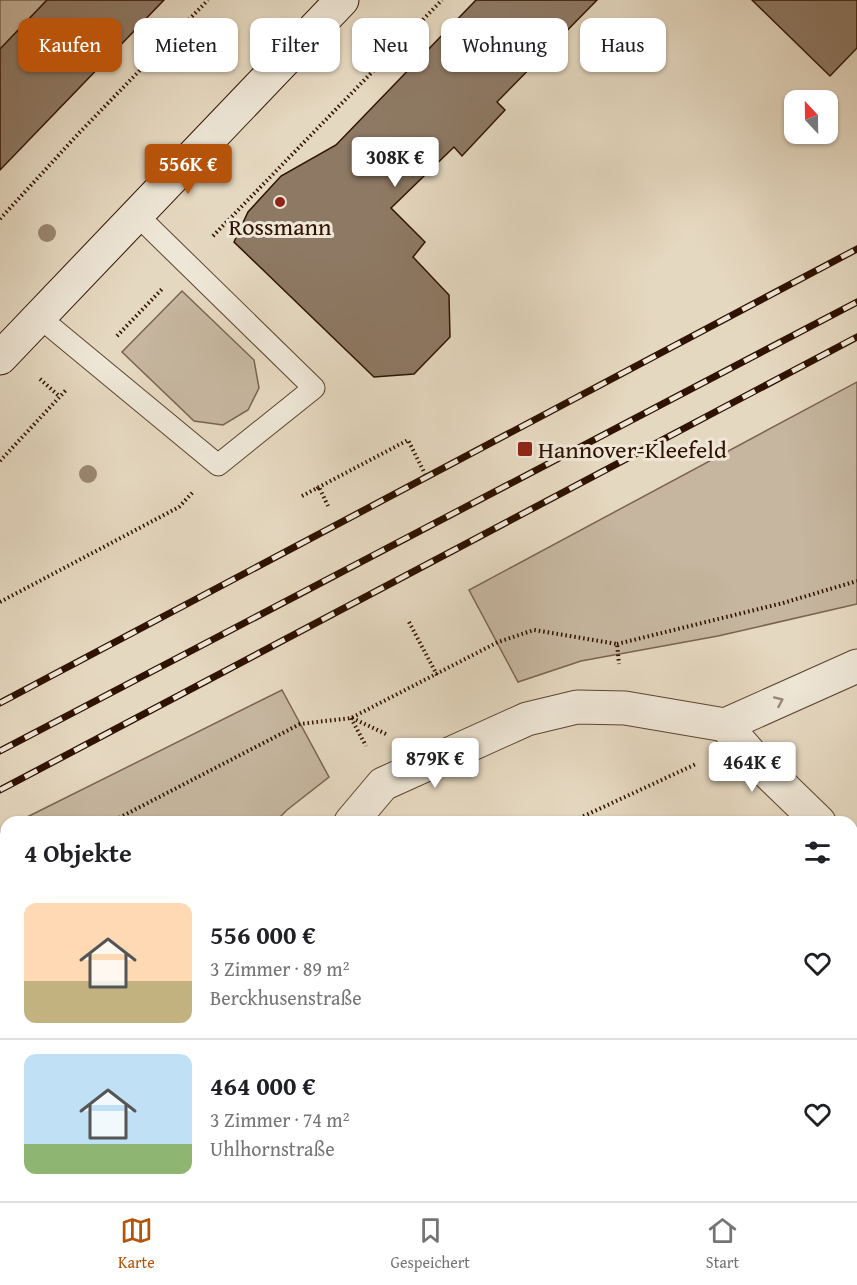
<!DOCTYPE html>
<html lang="de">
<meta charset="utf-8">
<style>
:root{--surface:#fff;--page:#f6f6f6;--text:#202124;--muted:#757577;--line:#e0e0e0;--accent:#b45309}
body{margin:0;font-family:"Gentium Book Plus",serif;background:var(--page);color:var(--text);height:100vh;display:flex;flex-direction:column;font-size:22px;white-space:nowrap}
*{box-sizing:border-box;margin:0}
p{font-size:20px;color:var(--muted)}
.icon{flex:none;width:33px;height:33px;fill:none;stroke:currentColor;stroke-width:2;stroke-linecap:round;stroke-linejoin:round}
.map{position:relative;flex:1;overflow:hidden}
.details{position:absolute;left:0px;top:816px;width:858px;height:386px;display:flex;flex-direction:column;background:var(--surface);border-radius:18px 18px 0 0;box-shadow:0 2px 4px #0004}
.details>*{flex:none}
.hud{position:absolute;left:18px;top:18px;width:822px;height:54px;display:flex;gap:12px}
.needle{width:39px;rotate:338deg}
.fabs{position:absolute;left:784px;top:90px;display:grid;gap:12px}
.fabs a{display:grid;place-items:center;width:54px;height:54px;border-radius:12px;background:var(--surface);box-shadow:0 2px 4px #0004;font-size:30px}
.price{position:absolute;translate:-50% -51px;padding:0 14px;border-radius:6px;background:#fff;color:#222;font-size:20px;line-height:39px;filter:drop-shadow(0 2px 3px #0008)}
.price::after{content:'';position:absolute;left:50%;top:36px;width:18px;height:14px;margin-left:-9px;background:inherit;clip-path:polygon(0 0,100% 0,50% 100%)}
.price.on{background:var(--accent);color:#fff}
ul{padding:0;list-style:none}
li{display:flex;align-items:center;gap:18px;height:150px;padding:0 24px}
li+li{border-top:2px solid var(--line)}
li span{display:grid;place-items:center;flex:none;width:168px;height:120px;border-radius:12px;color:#555}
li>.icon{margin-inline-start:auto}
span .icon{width:72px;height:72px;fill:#fffc;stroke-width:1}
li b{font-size:26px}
h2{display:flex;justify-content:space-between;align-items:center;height:72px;padding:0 24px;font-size:26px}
.pill{padding:0 21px;border-radius:12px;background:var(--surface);box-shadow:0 2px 4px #0004;font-size:21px;line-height:54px}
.pill.on{background:var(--accent);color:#fff}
.menu{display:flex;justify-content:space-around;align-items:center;height:84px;border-top:2px solid var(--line);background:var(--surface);font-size:16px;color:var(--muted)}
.menu a{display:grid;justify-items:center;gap:3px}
.menu .on{color:var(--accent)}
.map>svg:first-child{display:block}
.green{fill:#c6b69f;stroke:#7a6450;stroke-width:1.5}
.building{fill:#8e7964;stroke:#2f1200;stroke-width:1.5}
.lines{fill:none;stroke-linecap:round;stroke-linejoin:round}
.lane-casing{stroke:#5c4430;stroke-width:23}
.street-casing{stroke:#5c4430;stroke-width:35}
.secondary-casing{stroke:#2f1200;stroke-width:35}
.path{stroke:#2f1200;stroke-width:4;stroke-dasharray:1.5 3;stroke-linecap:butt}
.lane{stroke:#eee6d6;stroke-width:21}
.street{stroke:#eee6d6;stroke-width:33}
.secondary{stroke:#eee6d6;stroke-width:33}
.rail-casing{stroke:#2f1200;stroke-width:7}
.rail{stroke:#eee6d6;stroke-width:4.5;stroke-dasharray:14;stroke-linecap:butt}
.tree{fill:#9a8671}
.oneway{stroke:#988776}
.poi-dot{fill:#8f2418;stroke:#eee6d6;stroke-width:2}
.labels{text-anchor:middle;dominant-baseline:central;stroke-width:6;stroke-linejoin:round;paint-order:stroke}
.poi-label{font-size:24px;fill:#2f1200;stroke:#eee6d6}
</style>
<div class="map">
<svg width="857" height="1201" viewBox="0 0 857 1201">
<rect width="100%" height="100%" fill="#e5d8c0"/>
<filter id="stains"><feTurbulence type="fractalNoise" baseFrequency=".00333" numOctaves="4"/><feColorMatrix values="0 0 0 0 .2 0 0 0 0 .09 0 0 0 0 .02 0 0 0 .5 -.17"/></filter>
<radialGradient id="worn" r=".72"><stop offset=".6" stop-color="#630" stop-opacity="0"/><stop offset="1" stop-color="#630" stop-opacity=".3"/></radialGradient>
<g class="green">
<polygon points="0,0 47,0 0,49"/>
<polygon points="182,291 254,360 259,388 248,410 223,425 194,421 122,352"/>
<polygon points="857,382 857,604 718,636 581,661 518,682 469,590"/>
<polygon points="282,690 329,777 287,810 275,822 17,822"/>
<polygon points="6,828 6,971 0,965 0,831"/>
</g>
<g class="building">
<polygon points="47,0 164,0 0,170 0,49"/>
<polygon points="476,0 597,0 497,102 505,110 462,156 454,147 391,208 425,242 413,257 449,295 450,337 414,374 374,377 234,242 248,212 281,176 336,145"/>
<polygon points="752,0 857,0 857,48 830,76"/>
</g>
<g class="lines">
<defs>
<polyline id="lane" points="39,317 218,465 314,388 135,213"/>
<g id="street">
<polyline points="725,725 857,666"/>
<polyline points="351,822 383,784 527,719 577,707 625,708 725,725 757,762 819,822"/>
<polyline points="852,850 857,855"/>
<polyline points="405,1196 406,1201"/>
</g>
<polyline id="secondary" points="0,358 342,0"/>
</defs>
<use href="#lane" class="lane-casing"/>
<use href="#street" class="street-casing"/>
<use href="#secondary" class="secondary-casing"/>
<g class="path">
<polyline points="0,219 79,133 208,0"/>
<polyline points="213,236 442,0"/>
<polyline points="117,336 162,289"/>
<polyline points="40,379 60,397"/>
<polyline points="0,461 67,389"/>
<polyline points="317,489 319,487 328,506"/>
<polyline points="302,496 408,440 425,474"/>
<polyline points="0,602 179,507 193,492"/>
<polyline points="409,622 437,675"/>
<polyline points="617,644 783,603 857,581"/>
<polyline points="351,718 366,746"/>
<polyline points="352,718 386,734"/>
<polyline points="111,822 300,724 351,718 498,642 534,630 617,644 619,664"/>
<polyline points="571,822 696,764"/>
<polyline points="0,879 6,876"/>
</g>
<use href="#lane" class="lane"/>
<use href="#street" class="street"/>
<use href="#secondary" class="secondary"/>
<defs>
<g id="rail">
<polyline points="0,703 857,249"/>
<polyline points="0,751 857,302"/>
<polyline points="0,790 857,337"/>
</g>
</defs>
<use href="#rail" class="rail-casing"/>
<use href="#rail" class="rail"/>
</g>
<g class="tree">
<circle cx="47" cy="233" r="9"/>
<circle cx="88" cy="474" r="9"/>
</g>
<defs><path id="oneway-chevron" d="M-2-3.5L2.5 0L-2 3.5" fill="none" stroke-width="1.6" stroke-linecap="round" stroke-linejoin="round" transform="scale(1.5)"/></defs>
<use class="oneway" href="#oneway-chevron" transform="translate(779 701) rotate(-24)"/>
<g class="poi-dot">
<circle cx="280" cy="202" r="6"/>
<rect x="517" y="441" width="16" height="16" rx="3"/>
</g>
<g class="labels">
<g class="poi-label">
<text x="280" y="226">Rossmann</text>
<text x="538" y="449" text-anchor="start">Hannover-Kleefeld</text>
</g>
</g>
<rect width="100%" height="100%" filter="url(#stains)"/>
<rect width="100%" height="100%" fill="url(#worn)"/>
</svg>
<div class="fabs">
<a><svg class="needle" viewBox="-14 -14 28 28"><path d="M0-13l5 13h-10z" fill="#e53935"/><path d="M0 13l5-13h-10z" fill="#757577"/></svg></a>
</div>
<b class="price" style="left:395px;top:188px">308K €</b>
<b class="price on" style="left:188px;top:195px">556K €</b>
<b class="price" style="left:435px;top:789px">879K €</b>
<b class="price" style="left:752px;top:793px">464K €</b>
<div class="hud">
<a class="pill on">Kaufen</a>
<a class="pill">Mieten</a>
<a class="pill">Filter</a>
<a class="pill">Neu</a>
<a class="pill">Wohnung</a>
<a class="pill">Haus</a>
</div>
<section class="details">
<h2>4 Objekte<svg class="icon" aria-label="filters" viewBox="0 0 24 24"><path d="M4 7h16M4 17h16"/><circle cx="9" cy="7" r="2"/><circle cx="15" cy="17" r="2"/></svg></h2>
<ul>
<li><span style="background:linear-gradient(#ffd9b3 65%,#c2b280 0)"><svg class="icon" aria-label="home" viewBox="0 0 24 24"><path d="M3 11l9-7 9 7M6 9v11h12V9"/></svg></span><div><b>556 000 €</b><p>3 Zimmer · 89 m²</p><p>Berckhusenstraße</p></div><svg class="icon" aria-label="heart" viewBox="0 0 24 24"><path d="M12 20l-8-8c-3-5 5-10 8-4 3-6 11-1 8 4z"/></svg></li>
<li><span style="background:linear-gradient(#bfe0f5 75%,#8fb573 0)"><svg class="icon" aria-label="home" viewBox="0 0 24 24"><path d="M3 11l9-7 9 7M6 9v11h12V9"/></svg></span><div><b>464 000 €</b><p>3 Zimmer · 74 m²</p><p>Uhlhornstraße</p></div><svg class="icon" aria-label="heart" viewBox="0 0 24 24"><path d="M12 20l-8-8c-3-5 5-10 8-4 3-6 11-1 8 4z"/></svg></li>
</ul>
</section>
</div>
<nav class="menu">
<a class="on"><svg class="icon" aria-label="map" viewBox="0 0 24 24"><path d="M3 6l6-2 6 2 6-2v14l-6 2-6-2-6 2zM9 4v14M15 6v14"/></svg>Karte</a>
<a><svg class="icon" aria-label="saved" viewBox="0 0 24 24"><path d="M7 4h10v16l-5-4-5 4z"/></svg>Gespeichert</a>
<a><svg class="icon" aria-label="home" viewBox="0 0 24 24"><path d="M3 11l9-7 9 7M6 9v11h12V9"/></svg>Start</a>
</nav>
